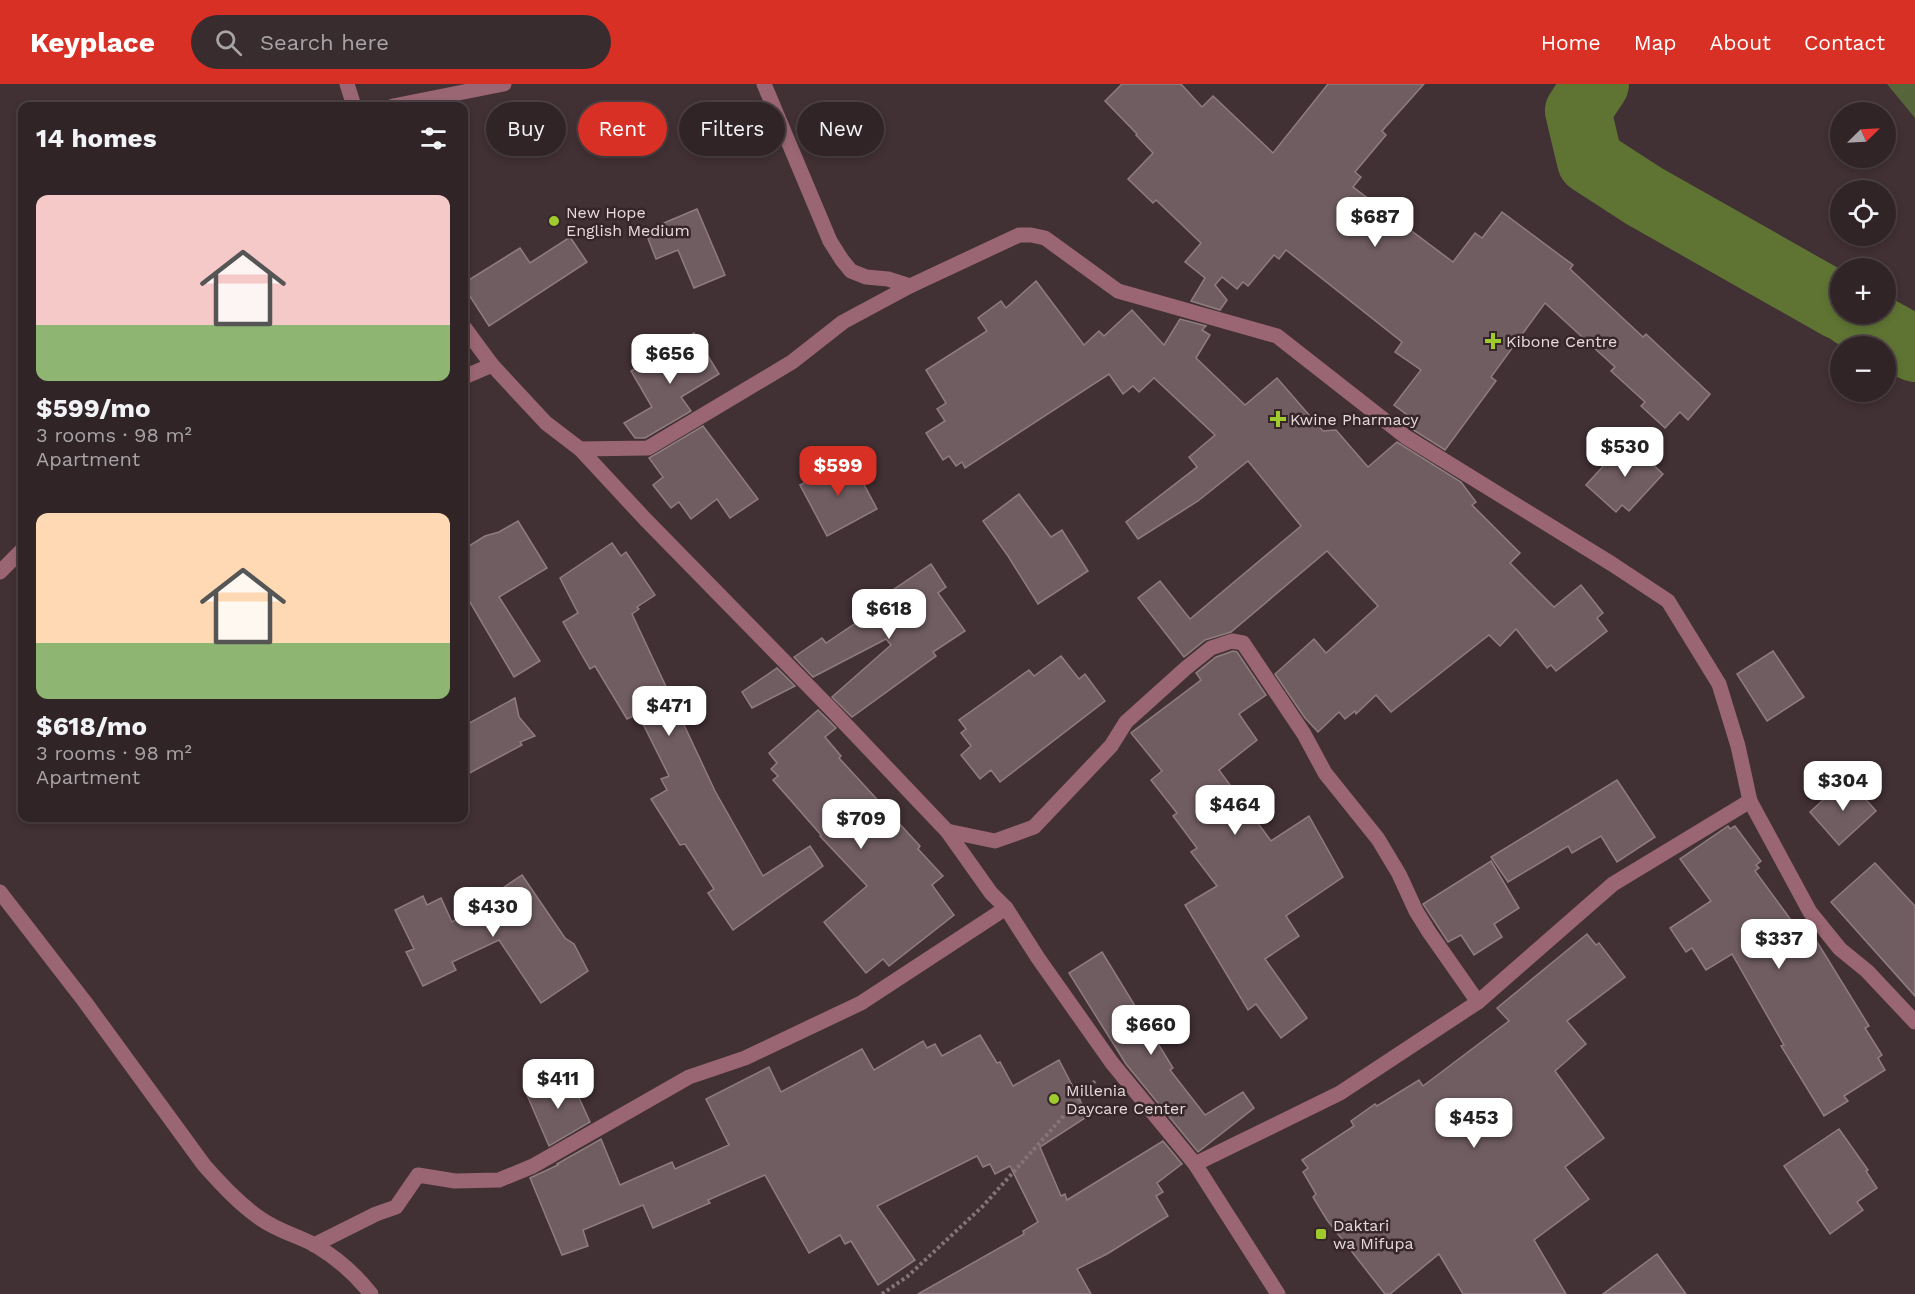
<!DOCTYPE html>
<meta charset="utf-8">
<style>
:root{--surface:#312427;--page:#392c2f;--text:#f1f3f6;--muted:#a8a4a7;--line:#4c4144;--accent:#d93025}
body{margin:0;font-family:"Work Sans",sans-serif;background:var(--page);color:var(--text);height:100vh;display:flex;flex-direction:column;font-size:22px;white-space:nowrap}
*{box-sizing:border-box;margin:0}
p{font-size:20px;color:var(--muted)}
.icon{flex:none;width:33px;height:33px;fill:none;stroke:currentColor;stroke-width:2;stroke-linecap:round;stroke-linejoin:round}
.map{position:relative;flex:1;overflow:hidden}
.sheet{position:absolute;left:18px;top:18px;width:450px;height:720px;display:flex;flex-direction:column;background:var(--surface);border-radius:12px;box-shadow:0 3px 9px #0003,0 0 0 2px var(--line)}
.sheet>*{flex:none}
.guide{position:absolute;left:486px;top:18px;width:570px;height:54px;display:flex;gap:12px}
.needle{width:39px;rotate:66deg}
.buttons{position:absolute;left:1830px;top:18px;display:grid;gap:12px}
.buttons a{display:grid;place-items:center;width:66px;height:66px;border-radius:50%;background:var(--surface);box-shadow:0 3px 9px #0003,0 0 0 2px var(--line);font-size:30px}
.price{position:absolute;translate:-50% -51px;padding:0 14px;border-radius:12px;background:#fff;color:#222;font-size:20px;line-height:39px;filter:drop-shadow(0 2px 3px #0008)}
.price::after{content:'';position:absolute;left:50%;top:36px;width:18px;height:14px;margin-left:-9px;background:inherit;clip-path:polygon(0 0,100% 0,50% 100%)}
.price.on{background:var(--accent);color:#fff}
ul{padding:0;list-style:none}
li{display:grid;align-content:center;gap:12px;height:318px;padding:0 18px}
li span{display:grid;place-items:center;height:186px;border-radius:12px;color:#555}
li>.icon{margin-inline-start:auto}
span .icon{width:108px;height:108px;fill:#fffc;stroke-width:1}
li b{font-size:26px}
h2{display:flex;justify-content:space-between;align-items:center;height:72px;padding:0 18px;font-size:26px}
.chip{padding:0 21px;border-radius:27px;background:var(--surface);box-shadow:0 3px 9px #0003,0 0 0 2px var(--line);font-size:21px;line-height:54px}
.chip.on{background:var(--accent);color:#fff}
header{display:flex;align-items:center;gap:36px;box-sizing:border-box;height:84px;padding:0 30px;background:var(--accent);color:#fff}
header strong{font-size:28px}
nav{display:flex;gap:33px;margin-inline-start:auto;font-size:21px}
.search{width:420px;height:54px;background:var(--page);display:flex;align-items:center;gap:15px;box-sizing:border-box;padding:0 21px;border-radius:33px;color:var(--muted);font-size:22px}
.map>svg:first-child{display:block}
.green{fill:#57663a}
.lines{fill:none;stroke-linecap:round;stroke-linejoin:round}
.river{stroke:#5f7433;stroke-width:66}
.building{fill:#705d61;stroke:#907c80;stroke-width:1.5}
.path{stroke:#847578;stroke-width:4;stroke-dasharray:3 3;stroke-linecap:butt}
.minor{stroke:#9a6673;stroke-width:15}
.poi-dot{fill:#9fca2d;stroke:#36262a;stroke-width:2}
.labels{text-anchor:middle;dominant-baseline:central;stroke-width:5;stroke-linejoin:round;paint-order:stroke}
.poi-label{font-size:16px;fill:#e5d9dc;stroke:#36262a;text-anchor:start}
</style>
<header>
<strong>Keyplace</strong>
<div class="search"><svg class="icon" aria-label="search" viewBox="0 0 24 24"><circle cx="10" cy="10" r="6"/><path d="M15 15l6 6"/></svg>Search here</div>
<nav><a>Home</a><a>Map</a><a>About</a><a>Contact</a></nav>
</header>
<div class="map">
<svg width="1915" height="1210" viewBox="0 0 1915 1210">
<rect width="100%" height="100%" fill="#413034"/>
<polygon class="green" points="1887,0 1915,0 1915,34"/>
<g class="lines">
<g class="river">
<polyline points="1596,0 1578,27 1590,77 1644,112 1840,223"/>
<polyline points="1852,230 1915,265"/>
</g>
</g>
<g class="building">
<polygon points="1122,0 1181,0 1202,23 1213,12 1273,69 1328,0 1424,0 1382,47 1386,51 1355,88 1361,93 1353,103 1453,178 1475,149 1482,154 1502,128 1573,181 1570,185 1643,253 1646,250 1710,310 1688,336 1680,328 1665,344 1641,322 1645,318 1611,287 1615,283 1545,219 1491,293 1496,297 1445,366 1412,345 1418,339 1394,321 1421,286 1395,268 1402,258 1286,166 1279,175 1274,171 1248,202 1243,198 1237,205 1222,193 1215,201 1227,216 1220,226 1191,217 1205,194 1185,178 1201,159 1156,116 1153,119 1128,95 1153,69 1136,51 1137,50 1105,17"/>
<polygon points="697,125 725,191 694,204 678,166 656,175 645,147"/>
<polygon points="570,153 587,178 489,242 464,203 464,199 520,164 530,179"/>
<polygon points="1036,197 1084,261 1099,247 1104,252 1132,226 1164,261 1180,235 1206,242 1202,246 1210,251 1196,274 1245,321 1277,294 1323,347 1336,346 1368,383 1397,358 1461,398 1476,418 1472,421 1520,469 1510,479 1554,523 1581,501 1603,529 1597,534 1607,547 1556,587 1551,581 1547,584 1516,545 1500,562 1489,551 1391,628 1376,611 1356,630 1355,627 1345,635 1339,628 1318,648 1305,634 1275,590 1314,555 1326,569 1378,522 1327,467 1231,548 1205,556 1184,573 1138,514 1160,497 1190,535 1301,442 1248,377 1198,417 1138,455 1126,438 1197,383 1189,373 1215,351 1154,294 1139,308 1133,302 1123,310 1109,290 965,384 962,378 956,382 949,372 943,376 926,349 945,337 937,325 946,319 926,286 987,247 978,234 1001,217 1006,224"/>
<polygon points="694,249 719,290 681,313 691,327 645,354 635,354 624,339 652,323 631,287"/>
<polygon points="703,342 758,415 730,434 717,415 691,435 679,418 671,424 653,401 663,393 649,374"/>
<polygon points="1627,356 1663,390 1629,427 1622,421 1616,428 1586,401"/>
<polygon points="850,374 877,425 827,452 800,401"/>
<polygon points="1019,410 1051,453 1062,446 1088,487 1038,520 1008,472 983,437"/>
<polygon points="518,437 547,484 499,513 540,577 514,593 464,508 464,465 485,452 499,448"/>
<polygon points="612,459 621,472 626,468 655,511 637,523 639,525 632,530 715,707 763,792 810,762 823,782 733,846 708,809 714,805 685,760 680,761 651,715 667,706 661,695 669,692 638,630 627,635 595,582 590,585 563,538 578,529 560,494"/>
<polygon points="931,480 946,503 938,509 965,547 933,568 936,572 852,633 832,613 891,561 886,555 813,593 794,573 822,554 826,559 872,528 868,523"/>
<polygon points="1233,567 1237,568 1266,611 1239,630 1257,656 1219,686 1271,757 1309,732 1343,793 1286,832 1299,852 1265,875 1307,934 1281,954 1256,920 1248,926 1185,821 1217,802 1191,768 1197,764 1173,732 1177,729 1151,696 1162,687 1131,649 1201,596 1196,589 1216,573"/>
<polygon points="1773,567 1804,613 1767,637 1737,590"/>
<polygon points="1061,572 1079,595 1085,590 1105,617 1000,698 991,686 980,695 961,671 971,662 961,649 966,645 959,636 1029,586 1034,592"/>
<polygon points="777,584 795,602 752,624 742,608"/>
<polygon points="515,614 519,633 535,652 520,658 522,661 464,692 464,642"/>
<polygon points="818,626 836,644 825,653 841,672 839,674 920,762 918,765 943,792 932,801 954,831 889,882 883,875 866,889 824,838 867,802 820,752 821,751 773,696 778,692 771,685 777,679 769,669"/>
<polygon points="1847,694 1876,727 1839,761 1810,728"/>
<polygon points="1617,696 1655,753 1617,778 1601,752 1572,769 1568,762 1508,798 1491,773"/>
<polygon points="1728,742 1730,745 1735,742 1761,777 1756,781 1759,784 1755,787 1799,847 1806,840 1869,942 1865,944 1882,971 1878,974 1885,986 1844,1012 1848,1017 1824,1032 1781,962 1784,961 1732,870 1706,886 1692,864 1686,868 1670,844 1711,817 1680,775"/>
<polygon points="1491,777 1519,824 1494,840 1502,853 1474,871 1461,851 1448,858 1423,820"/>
<polygon points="1875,779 1915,822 1915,912 1831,818"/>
<polygon points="522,791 565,854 574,860 588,887 541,919 499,856 452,878 456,886 423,902 406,868 414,865 395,826 423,812 427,821 441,814 452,838"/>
<polygon points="1587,850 1596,861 1599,859 1625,893 1567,937 1586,960 1555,987 1604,1054 1565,1083 1589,1115 1534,1156 1566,1210 1463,1210 1439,1170 1390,1210 1385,1210 1327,1136 1313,1113 1316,1110 1303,1088 1308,1084 1302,1076 1354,1042 1351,1037 1375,1020 1377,1022 1419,996 1423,1002 1509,937 1497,924"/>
<polygon points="1102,868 1173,984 1170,986 1205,1031 1243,1008 1254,1024 1198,1068 1126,980 1069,889"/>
<polygon points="980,951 997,979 1000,978 1013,1002 1059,976 1088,1032 1040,1063 1061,1112 1065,1110 1067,1116 1163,1057 1182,1080 1157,1099 1163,1108 1156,1112 1168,1132 1107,1170 1077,1185 1091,1210 918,1210 1024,1150 1023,1147 1038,1138 1010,1082 995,1090 990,1080 983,1083 977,1072 877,1122 915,1176 878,1201 851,1157 845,1160 840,1151 809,1169 765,1091 708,1116 710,1119 653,1144 643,1121 583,1146 588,1162 562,1171 530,1094 558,1081 557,1080 601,1055 620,1101 672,1078 675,1085 729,1061 706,1015 769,983 781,1008 862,965 874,986 923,957 927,964 935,960 942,972"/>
<polygon points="569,992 590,1038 549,1062 527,1011"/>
<polygon points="1839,1045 1868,1086 1866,1087 1877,1104 1857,1118 1863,1126 1830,1150 1784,1082"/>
<polygon points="1657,1170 1686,1210 1603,1210"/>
</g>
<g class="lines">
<polyline class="path" points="882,1210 908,1192 983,1122 1095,997"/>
<g class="minor">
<polyline points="347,0 354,22"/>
<polyline points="764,0 830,157 842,176 851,187 866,193 888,195 910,202 1019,151 1031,151 1045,154 1118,207 1277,252 1406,353 1612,480 1668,517 1719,600 1738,662 1750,717 1810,828 1840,865 1867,887 1915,938"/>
<polyline points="393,22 504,0"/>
<polyline points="464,243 492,281 546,339 580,365 645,435 831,625 947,747 991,809 1006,824 1038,874 1112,979 1195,1080 1278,1210"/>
<polyline points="464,293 492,281"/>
<polyline points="580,365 648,364 792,278 843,238 910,202"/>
<polyline points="0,488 22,466"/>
<polyline points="947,747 995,757 1034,743 1111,662 1126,638 1186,584 1211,564 1232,557 1243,559 1304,650 1325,689 1378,755 1399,790 1416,827 1429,848 1478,918"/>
<path d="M0 808 85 918 204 1081C222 1101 239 1120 261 1135 278 1147 298 1152 315 1161 337 1174 356 1191 371 1210"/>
<polyline points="1195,1080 1340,1009 1478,918 1613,800 1750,717"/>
<polyline points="314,1161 376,1130 396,1123 418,1091 455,1097 499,1096 533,1082 689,993 745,974 861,919 1006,824"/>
</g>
</g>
<g class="poi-dot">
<circle cx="554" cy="137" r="6"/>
<path d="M1490 248h6v6h6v6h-6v6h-6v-6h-6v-6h6z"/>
<path d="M1275 326h6v6h6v6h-6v6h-6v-6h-6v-6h6z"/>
<circle cx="1054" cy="1015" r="6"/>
<rect x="1315" y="1144" width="12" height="12" rx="3"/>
</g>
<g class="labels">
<g class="poi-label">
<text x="566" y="128">New Hope<tspan x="566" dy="18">English Medium</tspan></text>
<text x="1506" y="257">Kibone Centre</text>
<text x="1290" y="335">Kwine Pharmacy</text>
<text x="1066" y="1006">Millenia<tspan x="1066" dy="18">Daycare Center</tspan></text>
<text x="1333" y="1141">Daktari<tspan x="1333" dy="18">wa Mifupa</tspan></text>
</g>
</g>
</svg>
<div class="buttons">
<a><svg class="needle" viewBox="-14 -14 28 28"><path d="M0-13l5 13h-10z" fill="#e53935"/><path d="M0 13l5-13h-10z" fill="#a8a4a7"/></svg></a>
<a><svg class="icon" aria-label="locate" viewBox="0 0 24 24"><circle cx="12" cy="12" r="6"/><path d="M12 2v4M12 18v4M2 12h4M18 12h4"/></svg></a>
<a>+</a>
<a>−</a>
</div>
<b class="price" style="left:1375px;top:164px">$687</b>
<b class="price" style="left:670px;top:301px">$656</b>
<b class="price" style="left:1625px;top:394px">$530</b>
<b class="price on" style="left:838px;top:413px">$599</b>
<b class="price" style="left:889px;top:556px">$618</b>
<b class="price" style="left:669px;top:653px">$471</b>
<b class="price" style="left:1843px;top:728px">$304</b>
<b class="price" style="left:1235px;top:752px">$464</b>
<b class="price" style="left:861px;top:766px">$709</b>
<b class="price" style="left:493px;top:854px">$430</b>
<b class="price" style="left:1779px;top:886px">$337</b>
<b class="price" style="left:1151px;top:972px">$660</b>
<b class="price" style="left:558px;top:1026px">$411</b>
<b class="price" style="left:1474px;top:1065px">$453</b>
<div class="guide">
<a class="chip">Buy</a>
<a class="chip on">Rent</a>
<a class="chip">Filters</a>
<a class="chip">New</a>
</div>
<section class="sheet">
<h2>14 homes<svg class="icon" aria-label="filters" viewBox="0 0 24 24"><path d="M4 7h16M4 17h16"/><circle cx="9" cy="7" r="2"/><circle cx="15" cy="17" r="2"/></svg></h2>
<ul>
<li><span style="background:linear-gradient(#f6c9c9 70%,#8fb573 0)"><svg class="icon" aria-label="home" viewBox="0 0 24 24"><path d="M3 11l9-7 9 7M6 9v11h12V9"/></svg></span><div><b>$599/mo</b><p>3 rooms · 98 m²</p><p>Apartment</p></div></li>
<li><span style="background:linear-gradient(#ffd9b3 70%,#8fb573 0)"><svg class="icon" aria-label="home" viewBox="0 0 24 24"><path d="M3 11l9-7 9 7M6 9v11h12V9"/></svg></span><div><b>$618/mo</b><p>3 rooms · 98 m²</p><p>Apartment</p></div></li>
</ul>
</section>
</div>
